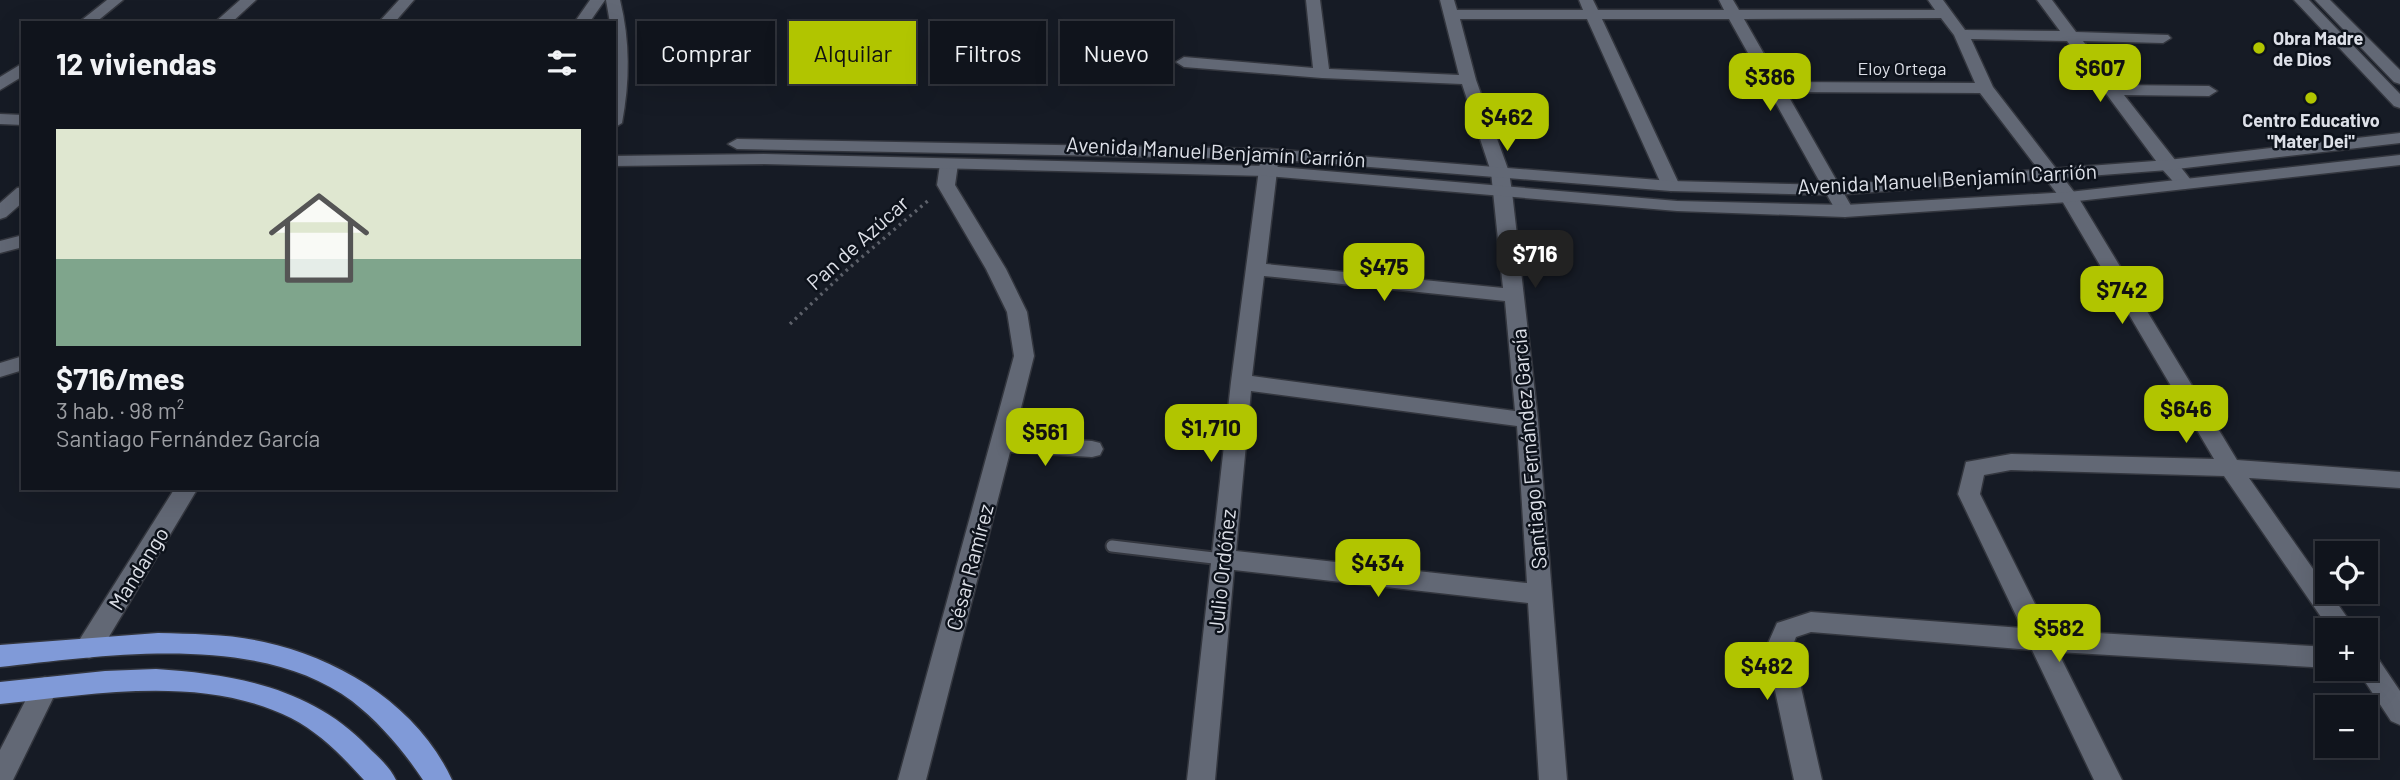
<!DOCTYPE html>
<html lang="es">
<meta charset="utf-8">
<style>
:root{--surface:#10141c;--page:#191d25;--text:#f1f3f6;--muted:#9c9ea3;--line:#30333b;--accent:#b1c500}
body{margin:0;font-family:Barlow,sans-serif;background:var(--page);color:var(--text);height:100vh;display:flex;flex-direction:column;font-size:26px;white-space:nowrap}
*{box-sizing:border-box;margin:0}
p{font-size:23px;color:var(--muted)}
.icon{flex:none;width:38px;height:38px;fill:none;stroke:currentColor;stroke-width:2;stroke-linecap:round;stroke-linejoin:round}
.map{position:relative;flex:1;overflow:hidden}
.sheet{position:absolute;left:21px;top:21px;width:595px;height:469px;display:flex;flex-direction:column;background:var(--surface);border-radius:0px;box-shadow:0 7px 28px #0002,0 0 0 2px var(--line)}
.sheet>*{flex:none}
.hud{position:absolute;left:637px;top:21px;width:665px;height:63px;display:flex;gap:14px}
.controls{position:absolute;left:2315px;top:541px;display:grid;gap:14px}
.controls a{display:grid;place-items:center;width:63px;height:63px;border-radius:0px;background:var(--surface);box-shadow:0 7px 28px #0002,0 0 0 2px var(--line);font-size:35px}
.price{position:absolute;translate:-50% -60px;padding:0 16px;border-radius:14px;background:var(--accent);color:#111;font-size:23px;line-height:46px;filter:drop-shadow(0 2px 4px #0008)}
.price::after{content:'';position:absolute;left:50%;top:42px;width:21px;height:16px;margin-left:-10px;background:inherit;clip-path:polygon(0 0,100% 0,50% 100%)}
.price.active{background:#222;color:#fff}
ul{padding:0;list-style:none}
li{display:grid;align-content:center;gap:14px;height:371px;padding:0 35px}
li+li{border-top:2px solid var(--line)}
li span{display:grid;place-items:center;height:217px;border-radius:0px;color:#555}
li>.icon{margin-inline-start:auto}
span .icon{width:126px;height:126px;fill:#fffc;stroke-width:1}
li b{font-size:30px}
h2{display:flex;justify-content:space-between;align-items:center;height:84px;padding:0 35px;font-size:30px}
.tag{padding:0 24px;border-radius:0px;background:var(--surface);box-shadow:0 7px 28px #0002,0 0 0 2px var(--line);font-size:24px;line-height:63px}
.tag.active{background:var(--accent);color:#111}
.map>svg:first-child{display:block}
.lines{fill:none;stroke-linecap:round;stroke-linejoin:round}
.lane-casing{stroke:#33363e;stroke-width:15}
.street-casing{stroke:#33363e;stroke-width:3}
.secondary-casing{stroke:#33363e;stroke-width:3}
.highway-casing{stroke:#33363e;stroke-width:3}
.path{stroke:#5d616a;stroke-width:3.5;stroke-dasharray:2.5 4.5;stroke-linecap:butt}
.lane{stroke:#626875;stroke-width:11}
.street{fill:#626875;fill-rule:evenodd}
.secondary{fill:#626875;fill-rule:evenodd}
.highway{fill:#809ad8;fill-rule:evenodd}
.poi-dot{fill:#b1c500;stroke:#0d121b;stroke-width:2.5}
.labels{text-anchor:middle;dominant-baseline:central;stroke-width:5;stroke-linejoin:round;paint-order:stroke}
.far-poi-label{font-size:18px;font-weight:bold;fill:#dde0e8;stroke:#0d121b;text-anchor:start}
.far-street-label{font-size:18px;fill:#dde0e8;stroke:#0d121b}
.street-label{font-size:21px;fill:#dde0e8;stroke:#0d121b}
</style>
<div class="map">
<svg width="2400" height="780" viewBox="0 0 2400 780">
<rect width="100%" height="100%" fill="#161b25"/>
<g class="lines">
<defs>
<polyline id="lane" points="1112,546 1222,559"/>
<g id="street">
<polygon points="107,0 123,0 95,23 78,23"/>
<polygon points="240,0 256,0 231,23 214,23"/>
<polygon points="399,0 414,0 394,23 378,23"/>
<polygon points="590,0 605,0 589,23 574,23"/>
<path d="M606 0H620C630 41 630 81 622 123L614 128V23H610Z"/>
<path d="M1306 0H1320L1329 69 1459 75 1440 0H1454L1457 10H1583L1579 0H1593L1598 10H1724L1719 0H1733L1739 10H1935L1928 0H1943L1965 30 2060 31 2037 0H2052L2076 32 2168 35 2171 38 2163 43 2083 41 2116 85 2209 86 2217 91 2209 96 2124 95 2194 184 2185 189 2179 188 2162 169 2067 41 1971 39 1993 87 2078 197 2237 460 2400 472V488L2249 478 2356 630H2330L2224 476 2011 470 1984 475 1980 494 2048 630 2328 647 2329 668 2058 652 2122 780H2094L2032 650 1811 632 1796 637 1792 648 1822 780H1794L1766 648 1777 623 1811 612 2022 628 1958 494 1966 462 2011 454 2214 459 2061 199 1980 93 1786 92 1854 211 1845 217 1836 211 1729 19H1602L1680 186 1671 191 1662 186 1587 19H1460L1476 80 1509 172 1512 192 1538 420 1567 780H1539L1528 603 1234 570 1215 780H1187L1231 382 1261 154 1270 149 1279 154 1266 264 1503 288 1491 172 1462 84 1322 78 1184 67 1176 62 1184 57 1313 68ZM1941 18 1954 35 1975 83 1780 82 1744 19ZM1264 276 1505 301 1515 411 1252 376ZM1251 391 1517 426 1527 583 1236 551Z"/>
<polygon points="23,63 23,76 0,90 0,77"/>
<polygon points="0,114 23,115 23,125 0,124"/>
<polygon points="949,159 958,164 955,185 1006,269 1027,312 1034,356 1014,436 1092,441 1100,443 1103,449 1100,455 1092,457 1010,452 926,780 898,780 1014,356 1007,312 986,269 937,185 940,164"/>
<polygon points="23,187 23,202 6,217 0,219 0,203 17,188"/>
<polygon points="23,356 23,370 0,377 0,363"/>
<polygon points="175,488 198,488 98,655 89,658 80,655 76,647 80,639"/>
<polygon points="2366,651 2375,654 2400,691 2400,725 2391,721 2356,668 2366,668"/>
<polygon points="45,677 54,680 58,688 13,780 0,780 0,750 36,680"/>
</g>
<g id="secondary">
<polygon points="2294,0 2309,0 2400,94 2400,108 2394,106"/>
<polygon points="2315,0 2330,0 2400,70 2400,84 2394,82"/>
<polygon points="2400,133 2400,143 2168,170 1834,195 1671,191 1270,159 737,149 728,144 737,139 1270,149 1671,181 1834,185 2168,160"/>
<polygon points="764,154 1267,166 1677,201 1845,205 2069,192 2400,155 2400,165 2069,202 1845,217 1677,211 1267,176 764,164 614,166 614,156"/>
<polygon points="23,235 23,247 0,253 0,241"/>
</g>
<g id="highway">
<path d="M158 633C194 634 230 634 264 642 341 659 418 706 452 780H423C403 750 380 723 352 701 260 632 107 655 0 667V645Z"/>
<path d="M156 669C234 674 312 688 368 747 378 757 390 767 396 780H364C342 756 320 733 291 718 203 674 94 694 0 704V682L105 671Z"/>
</g>
</defs>
<use href="#lane" class="lane-casing"/>
<use href="#street" class="street-casing"/>
<use href="#secondary" class="secondary-casing"/>
<use href="#highway" class="highway-casing"/>
<polyline class="path" points="790,324 848,269 930,199"/>
<use href="#lane" class="lane"/>
<use href="#street" class="street"/>
<use href="#secondary" class="secondary"/>
<use href="#highway" class="highway"/>
</g>
<g class="poi-dot">
<circle cx="2259" cy="48" r="7"/>
<circle cx="2311" cy="98" r="7"/>
</g>
<g class="labels">
<g class="far-poi-label">
<text x="2273" y="38">Obra Madre<tspan x="2273" dy="21">de Dios</tspan></text>
<text x="2311" y="120" text-anchor="middle">Centro Educativo<tspan x="2311" dy="21">"Mater Dei"</tspan></text>
</g>
<g class="far-street-label">
<text x="1902" y="68">Eloy Ortega</text>
</g>
<g class="street-label">
<text transform="translate(1216 151) rotate(3)">Avenida Manuel Benjamín Carrión</text>
<text transform="translate(1947 178) rotate(-3)">Avenida Manuel Benjamín Carrión</text>
<text transform="translate(857 242) rotate(-42)">Pan de Azúcar</text>
<text transform="translate(1528 449) rotate(-95)">Santiago Fernández García</text>
<text transform="translate(969 567) rotate(-75)">César Ramírez</text>
<text transform="translate(138 568) rotate(-58)">Mandango</text>
<text transform="translate(1221 571) rotate(-84)">Julio Ordóñez</text>
</g>
</g>
</svg>
<div class="controls">
<a><svg class="icon" aria-label="locate" viewBox="0 0 24 24"><circle cx="12" cy="12" r="6"/><path d="M12 2v4M12 18v4M2 12h4M18 12h4"/></svg></a>
<a>+</a>
<a>−</a>
</div>
<b class="price" style="left:2100px;top:104px">$607</b>
<b class="price" style="left:1770px;top:113px">$386</b>
<b class="price" style="left:1507px;top:153px">$462</b>
<b class="price active" style="left:1535px;top:290px">$716</b>
<b class="price" style="left:1384px;top:303px">$475</b>
<b class="price" style="left:2122px;top:326px">$742</b>
<b class="price" style="left:2186px;top:445px">$646</b>
<b class="price" style="left:1211px;top:464px">$1,710</b>
<b class="price" style="left:1045px;top:468px">$561</b>
<b class="price" style="left:1378px;top:599px">$434</b>
<b class="price" style="left:2059px;top:664px">$582</b>
<b class="price" style="left:1767px;top:702px">$482</b>
<div class="hud">
<a class="tag">Comprar</a>
<a class="tag active">Alquilar</a>
<a class="tag">Filtros</a>
<a class="tag">Nuevo</a>
</div>
<section class="sheet">
<h2>12 viviendas<svg class="icon" aria-label="filters" viewBox="0 0 24 24"><path d="M4 7h16M4 17h16"/><circle cx="9" cy="7" r="2"/><circle cx="15" cy="17" r="2"/></svg></h2>
<ul>
<li><span style="background:linear-gradient(#dfe7d0 60%,#7fa58c 0)"><svg class="icon" aria-label="home" viewBox="0 0 24 24"><path d="M3 11l9-7 9 7M6 9v11h12V9"/></svg></span><div><b>$716/mes</b><p>3 hab. · 98 m²</p><p>Santiago Fernández García</p></div></li>
</ul>
</section>
</div>
